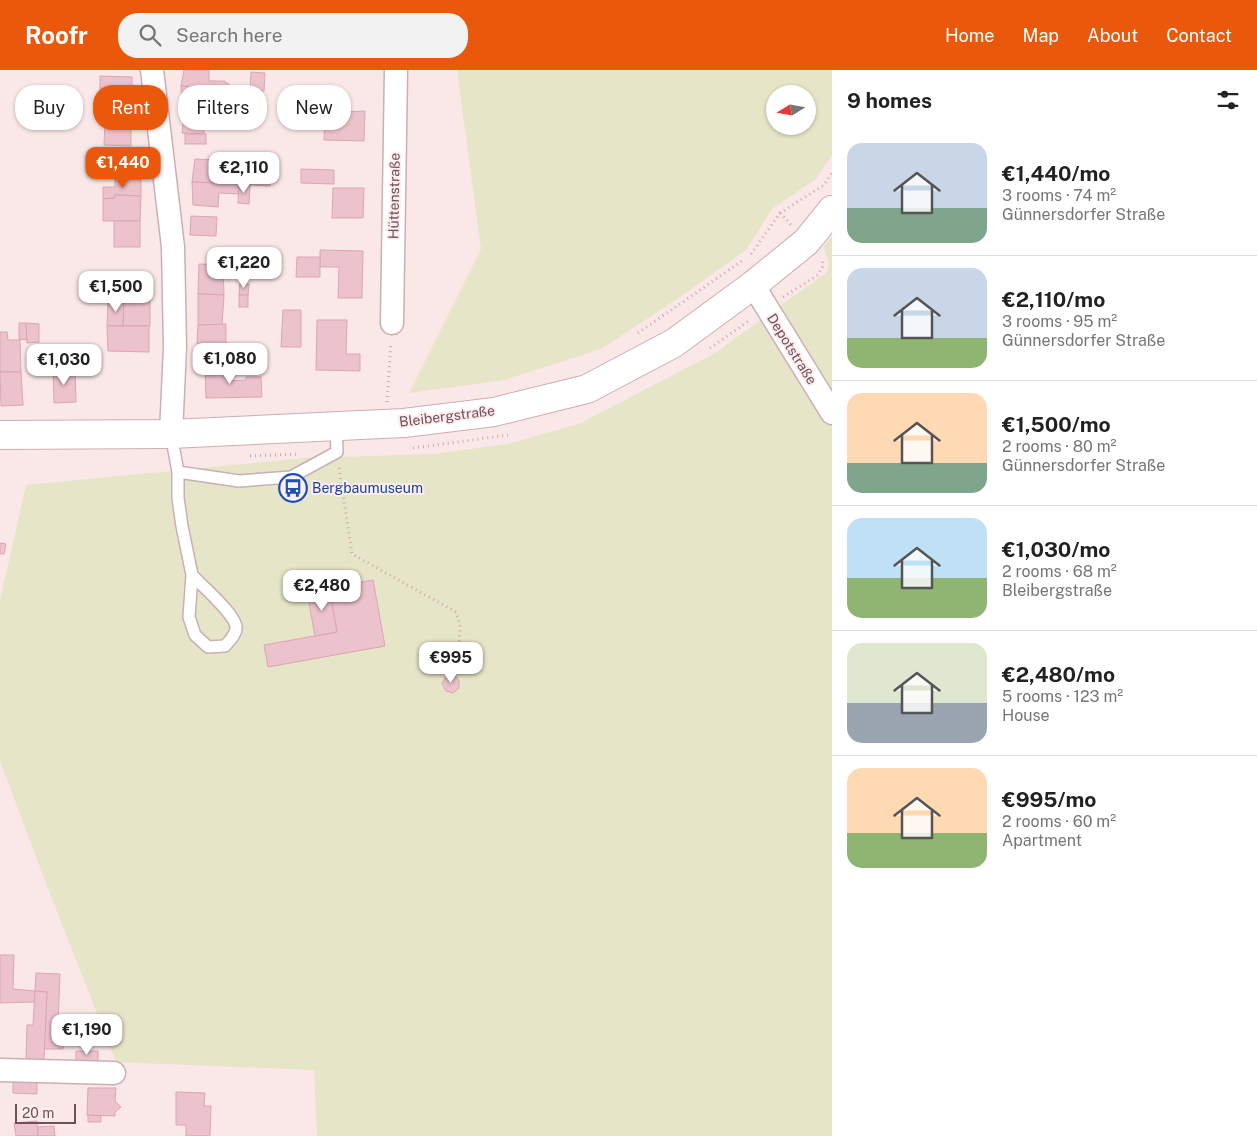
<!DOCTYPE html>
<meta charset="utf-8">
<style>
:root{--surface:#fff;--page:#f2f2f2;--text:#222;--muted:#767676;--line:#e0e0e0;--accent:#ea580c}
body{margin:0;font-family:"Public Sans",sans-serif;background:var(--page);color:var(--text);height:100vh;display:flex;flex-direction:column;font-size:19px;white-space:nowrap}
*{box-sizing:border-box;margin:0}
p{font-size:16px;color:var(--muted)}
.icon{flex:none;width:28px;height:28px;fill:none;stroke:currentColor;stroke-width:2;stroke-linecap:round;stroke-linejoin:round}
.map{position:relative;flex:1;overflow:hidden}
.side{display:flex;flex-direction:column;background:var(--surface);width:425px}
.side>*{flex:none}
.banner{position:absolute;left:15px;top:15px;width:475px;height:45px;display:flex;gap:10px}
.needle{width:32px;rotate:259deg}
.fabs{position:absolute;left:766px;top:15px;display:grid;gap:10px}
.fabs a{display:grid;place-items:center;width:50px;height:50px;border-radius:50%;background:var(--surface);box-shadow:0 1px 4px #0004;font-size:25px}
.scale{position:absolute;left:15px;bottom:12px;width:61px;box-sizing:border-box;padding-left:5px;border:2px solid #714f58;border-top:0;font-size:14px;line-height:18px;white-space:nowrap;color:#714f58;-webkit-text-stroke:4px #fdeeee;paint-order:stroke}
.price{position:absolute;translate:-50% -42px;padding:0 11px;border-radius:10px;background:#fff;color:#222;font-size:16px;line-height:32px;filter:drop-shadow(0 1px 2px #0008)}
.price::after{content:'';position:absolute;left:50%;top:30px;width:15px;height:11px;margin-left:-8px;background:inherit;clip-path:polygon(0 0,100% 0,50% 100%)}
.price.current{background:var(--accent);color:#fff}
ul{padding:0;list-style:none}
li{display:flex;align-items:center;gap:15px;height:125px;padding:0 15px}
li+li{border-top:1px solid var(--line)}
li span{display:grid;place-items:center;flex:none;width:140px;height:100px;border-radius:15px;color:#555}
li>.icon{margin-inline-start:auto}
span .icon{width:60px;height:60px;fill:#fffc;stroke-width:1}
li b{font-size:21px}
h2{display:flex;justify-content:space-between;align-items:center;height:60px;padding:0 15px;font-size:21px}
.pill{padding:0 18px;border-radius:20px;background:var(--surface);box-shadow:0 1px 4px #0004;font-size:18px;line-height:45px}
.pill.current{background:var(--accent);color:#fff}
header{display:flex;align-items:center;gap:30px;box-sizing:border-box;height:70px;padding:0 25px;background:var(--accent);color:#fff}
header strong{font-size:24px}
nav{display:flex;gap:28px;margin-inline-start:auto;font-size:18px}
.search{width:350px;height:45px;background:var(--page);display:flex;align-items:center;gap:12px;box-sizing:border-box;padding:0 18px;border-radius:20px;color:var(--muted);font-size:19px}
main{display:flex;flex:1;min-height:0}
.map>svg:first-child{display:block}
.green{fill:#e6e5c8;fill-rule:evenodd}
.building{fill:#ecc2cc;stroke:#dda5b3}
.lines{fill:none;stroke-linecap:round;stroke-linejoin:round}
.lane-casing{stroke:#cbafb4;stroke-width:14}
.street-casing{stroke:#cbafb4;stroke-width:25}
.secondary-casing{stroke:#cdadb3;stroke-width:30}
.path{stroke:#d1a6b0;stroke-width:3;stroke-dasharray:1 4;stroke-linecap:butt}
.lane{stroke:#fff;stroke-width:11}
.street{stroke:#fff;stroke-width:22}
.secondary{stroke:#fff;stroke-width:28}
.labels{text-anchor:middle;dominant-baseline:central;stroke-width:4;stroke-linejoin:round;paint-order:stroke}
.street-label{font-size:14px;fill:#714f58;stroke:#fdeeee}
.transit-label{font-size:14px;fill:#164399;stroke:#fdeeee;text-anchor:start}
</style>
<header>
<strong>Roofr</strong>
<div class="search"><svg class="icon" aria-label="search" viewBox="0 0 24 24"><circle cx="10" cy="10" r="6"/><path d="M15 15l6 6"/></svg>Search here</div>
<nav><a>Home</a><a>Map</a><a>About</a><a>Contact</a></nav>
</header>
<main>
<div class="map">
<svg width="832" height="1066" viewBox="0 0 832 1066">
<rect width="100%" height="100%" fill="#fae8e8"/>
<g class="green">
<path d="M457 0H832V85L816 109 773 138 746 180 677 229 601 279 504 310 409 323 481 179ZM775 24H808V56H775Z"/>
<polygon points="832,166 832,1066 317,1066 314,1000 116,992 47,816 0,691 0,531 26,415 306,388 435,384 507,374 579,354 715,283 827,202 829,192 823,177"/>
</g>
<g class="building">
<polygon points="184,0 209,0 209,11 225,11 226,13 229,14 229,19 181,16"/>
<polygon points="251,2 265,3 264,21 250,20"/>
<polygon points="100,6 132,7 132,24 100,23"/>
<polygon points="181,16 214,18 214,22 208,21 208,42 182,41"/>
<polygon points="229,19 243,20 243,38 228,37"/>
<polygon points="106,23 132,24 131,50 105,49"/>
<polygon points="318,28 338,28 337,40 318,40"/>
<polygon points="325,40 340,40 340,42 365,41 364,71 324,70"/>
<polygon points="105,49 131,50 131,76 104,75"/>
<polygon points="183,53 204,54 204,64 182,63"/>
<rect x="185" y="64" width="21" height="10"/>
<polygon points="241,85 264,86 264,99 270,100 270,116 224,113 224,110 219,110 220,103 224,104 228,100 240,101"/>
<polygon points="195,89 220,90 219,110 224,110 224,113 192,112"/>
<polygon points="301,99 334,100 334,114 301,113"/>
<polygon points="115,109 141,109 141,126 115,125 115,128 103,129 103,117 115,117"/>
<polygon points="192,112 239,114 239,124 219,123 218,137 193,135"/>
<polygon points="239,114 250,115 249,134 238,133"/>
<polygon points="333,118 364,118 363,148 332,148"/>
<polygon points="115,125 141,126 140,151 103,151 103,129 115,128"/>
<polygon points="191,146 217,147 216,166 190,165"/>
<rect x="114" y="151" width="26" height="26"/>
<polygon points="320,180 363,181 362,228 338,228 339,197 320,197"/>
<polygon points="297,187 320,187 320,207 296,207"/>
<polygon points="199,194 223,195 224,225 198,224"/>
<polygon points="240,213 249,214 248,225 239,225"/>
<polygon points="198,224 224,225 222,255 198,255"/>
<rect x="239" y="225" width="9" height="12"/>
<polygon points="108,229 124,229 123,256 107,256"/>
<polygon points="124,229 150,230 150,256 123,256"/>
<polygon points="283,240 301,240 301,277 281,277"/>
<polygon points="317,250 347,250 346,284 360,284 360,301 316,300"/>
<polygon points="19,253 26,253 27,270 19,269"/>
<polygon points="26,253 39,254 39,272 27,273"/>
<polygon points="226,254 226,275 197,274 198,255"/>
<polygon points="107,256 149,256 149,282 108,281"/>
<polygon points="0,262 7,262 8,270 20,270 21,302 0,302"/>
<polygon points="88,283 89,300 78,301 78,284"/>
<polygon points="206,283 223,284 223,293 206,292"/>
<polygon points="205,297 229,297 230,311 246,310 246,307 261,307 262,327 206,328"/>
<polygon points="75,299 76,332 54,333 53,300"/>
<polygon points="0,302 21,302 23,335 1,336"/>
<polygon points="0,473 6,474 4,484 0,484"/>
<polygon points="373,510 385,576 268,597 264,575 337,562 329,518"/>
<polygon points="329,518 337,562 315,566 307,522"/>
<polygon points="454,605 459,610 459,618 453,623 446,621 442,613 446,607"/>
<polygon points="0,885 14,885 13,919 35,921 34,932 0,933"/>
<polygon points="36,903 60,904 58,955 64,956 63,979 44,979 47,922 35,921"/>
<polygon points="35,921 47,922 44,990 26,989 27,955 33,955"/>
<rect x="76" y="981" width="22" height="11"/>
<polygon points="13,1011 37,1012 37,1024 13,1023"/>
<polygon points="88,1018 116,1018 115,1031 121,1037 115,1042 115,1046 87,1045"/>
<polygon points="176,1022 205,1023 204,1036 211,1036 210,1066 186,1066 186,1055 176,1055"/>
<polygon points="88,1045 101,1046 101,1052 88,1052"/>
<polygon points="37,1051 38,1066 16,1066 14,1053"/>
<polygon points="54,1056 55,1066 38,1066 38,1057"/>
</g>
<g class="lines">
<defs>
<g id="lane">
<path d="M171 364 178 402V428L182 456 192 505 189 547 195 565 208 577 225 576C230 570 237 564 236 556 233 542 202 516 192 505"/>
<polyline points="178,402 239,411 291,407 337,382 336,356"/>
</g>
<g id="street">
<polyline points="152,0 173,177 175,277 171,364"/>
<polyline points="753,215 832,343"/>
<polyline points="392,253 396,0"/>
<polyline points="0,1000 114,1003"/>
</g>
<polyline id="secondary" points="0,365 171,364 404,353 494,342 587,319 674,273 753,215 806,172 832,140"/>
</defs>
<use href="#lane" class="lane-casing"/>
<use href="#street" class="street-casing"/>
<use href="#secondary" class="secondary-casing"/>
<g class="path">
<polyline points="780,143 791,155"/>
<polyline points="751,184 780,143 824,115 832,103"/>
<polyline points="783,227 818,205 823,196 822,189"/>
<polyline points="638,263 742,191"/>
<polyline points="710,278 750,250"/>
<polyline points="387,332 391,273"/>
<polyline points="413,378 508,365"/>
<polyline points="250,386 299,384"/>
<polyline points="339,398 352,484 456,542 460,555 459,583"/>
</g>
<use href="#lane" class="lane"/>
<use href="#street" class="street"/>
<use href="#secondary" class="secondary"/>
</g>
<defs>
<symbol id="bus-ring" viewBox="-11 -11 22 22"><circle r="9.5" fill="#fdeeee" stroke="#1a4fb4" stroke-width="1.5"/><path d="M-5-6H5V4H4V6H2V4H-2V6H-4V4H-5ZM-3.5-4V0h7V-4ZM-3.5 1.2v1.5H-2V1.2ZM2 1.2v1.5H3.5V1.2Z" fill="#1a4fb4"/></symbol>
</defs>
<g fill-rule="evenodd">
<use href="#bus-ring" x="277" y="402" width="32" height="32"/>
</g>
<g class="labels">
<g class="street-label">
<text transform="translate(394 126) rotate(-89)">Hüttenstraße</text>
<text transform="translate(792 279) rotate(58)">Depotstraße</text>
<text transform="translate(447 346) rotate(-7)">Bleibergstraße</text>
</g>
<g class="transit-label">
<text x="312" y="418">Bergbaumuseum</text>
</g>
</g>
</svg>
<div class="fabs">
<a><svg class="needle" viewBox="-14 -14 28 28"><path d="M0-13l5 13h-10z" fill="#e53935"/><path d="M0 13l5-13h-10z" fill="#767676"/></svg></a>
</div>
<div class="scale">20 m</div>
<b class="price current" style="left:123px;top:119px">€1,440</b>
<b class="price" style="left:244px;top:124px">€2,110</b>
<b class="price" style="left:244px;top:219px">€1,220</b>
<b class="price" style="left:116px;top:243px">€1,500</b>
<b class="price" style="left:230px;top:315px">€1,080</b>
<b class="price" style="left:64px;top:316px">€1,030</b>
<b class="price" style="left:322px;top:542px">€2,480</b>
<b class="price" style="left:451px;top:614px">€995</b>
<b class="price" style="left:87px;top:986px">€1,190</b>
<div class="banner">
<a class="pill">Buy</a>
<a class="pill current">Rent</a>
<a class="pill">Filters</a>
<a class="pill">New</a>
</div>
</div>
<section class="side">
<h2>9 homes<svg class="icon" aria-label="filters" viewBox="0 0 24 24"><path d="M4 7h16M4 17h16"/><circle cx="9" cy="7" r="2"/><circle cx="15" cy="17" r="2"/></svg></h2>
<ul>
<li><span style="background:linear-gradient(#c9d6e8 65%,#7fa58c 0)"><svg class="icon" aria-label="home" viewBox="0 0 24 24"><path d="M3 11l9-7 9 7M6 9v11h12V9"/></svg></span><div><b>€1,440/mo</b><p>3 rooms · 74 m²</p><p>Günnersdorfer Straße</p></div></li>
<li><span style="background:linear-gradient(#c9d6e8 70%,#8fb573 0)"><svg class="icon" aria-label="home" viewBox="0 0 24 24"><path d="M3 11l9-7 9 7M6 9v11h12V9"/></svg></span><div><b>€2,110/mo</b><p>3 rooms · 95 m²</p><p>Günnersdorfer Straße</p></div></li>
<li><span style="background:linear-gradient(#ffd9b3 70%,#7fa58c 0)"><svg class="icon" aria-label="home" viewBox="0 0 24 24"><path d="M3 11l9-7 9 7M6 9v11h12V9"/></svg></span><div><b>€1,500/mo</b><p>2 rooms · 80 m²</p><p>Günnersdorfer Straße</p></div></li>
<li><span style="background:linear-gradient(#bfe0f5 60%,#8fb573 0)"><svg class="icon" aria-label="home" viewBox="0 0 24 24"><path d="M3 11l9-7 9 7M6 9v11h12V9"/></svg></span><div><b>€1,030/mo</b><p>2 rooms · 68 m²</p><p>Bleibergstraße</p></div></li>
<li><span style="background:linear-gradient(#dfe7d0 60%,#9aa5b1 0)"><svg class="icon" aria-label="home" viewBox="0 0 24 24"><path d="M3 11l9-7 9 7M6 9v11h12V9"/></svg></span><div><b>€2,480/mo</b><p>5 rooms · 123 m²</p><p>House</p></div></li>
<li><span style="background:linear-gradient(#ffd9b3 65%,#8fb573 0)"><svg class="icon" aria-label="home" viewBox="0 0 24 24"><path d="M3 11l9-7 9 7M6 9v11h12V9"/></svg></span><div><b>€995/mo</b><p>2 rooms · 60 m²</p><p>Apartment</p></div></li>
</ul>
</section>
</main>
